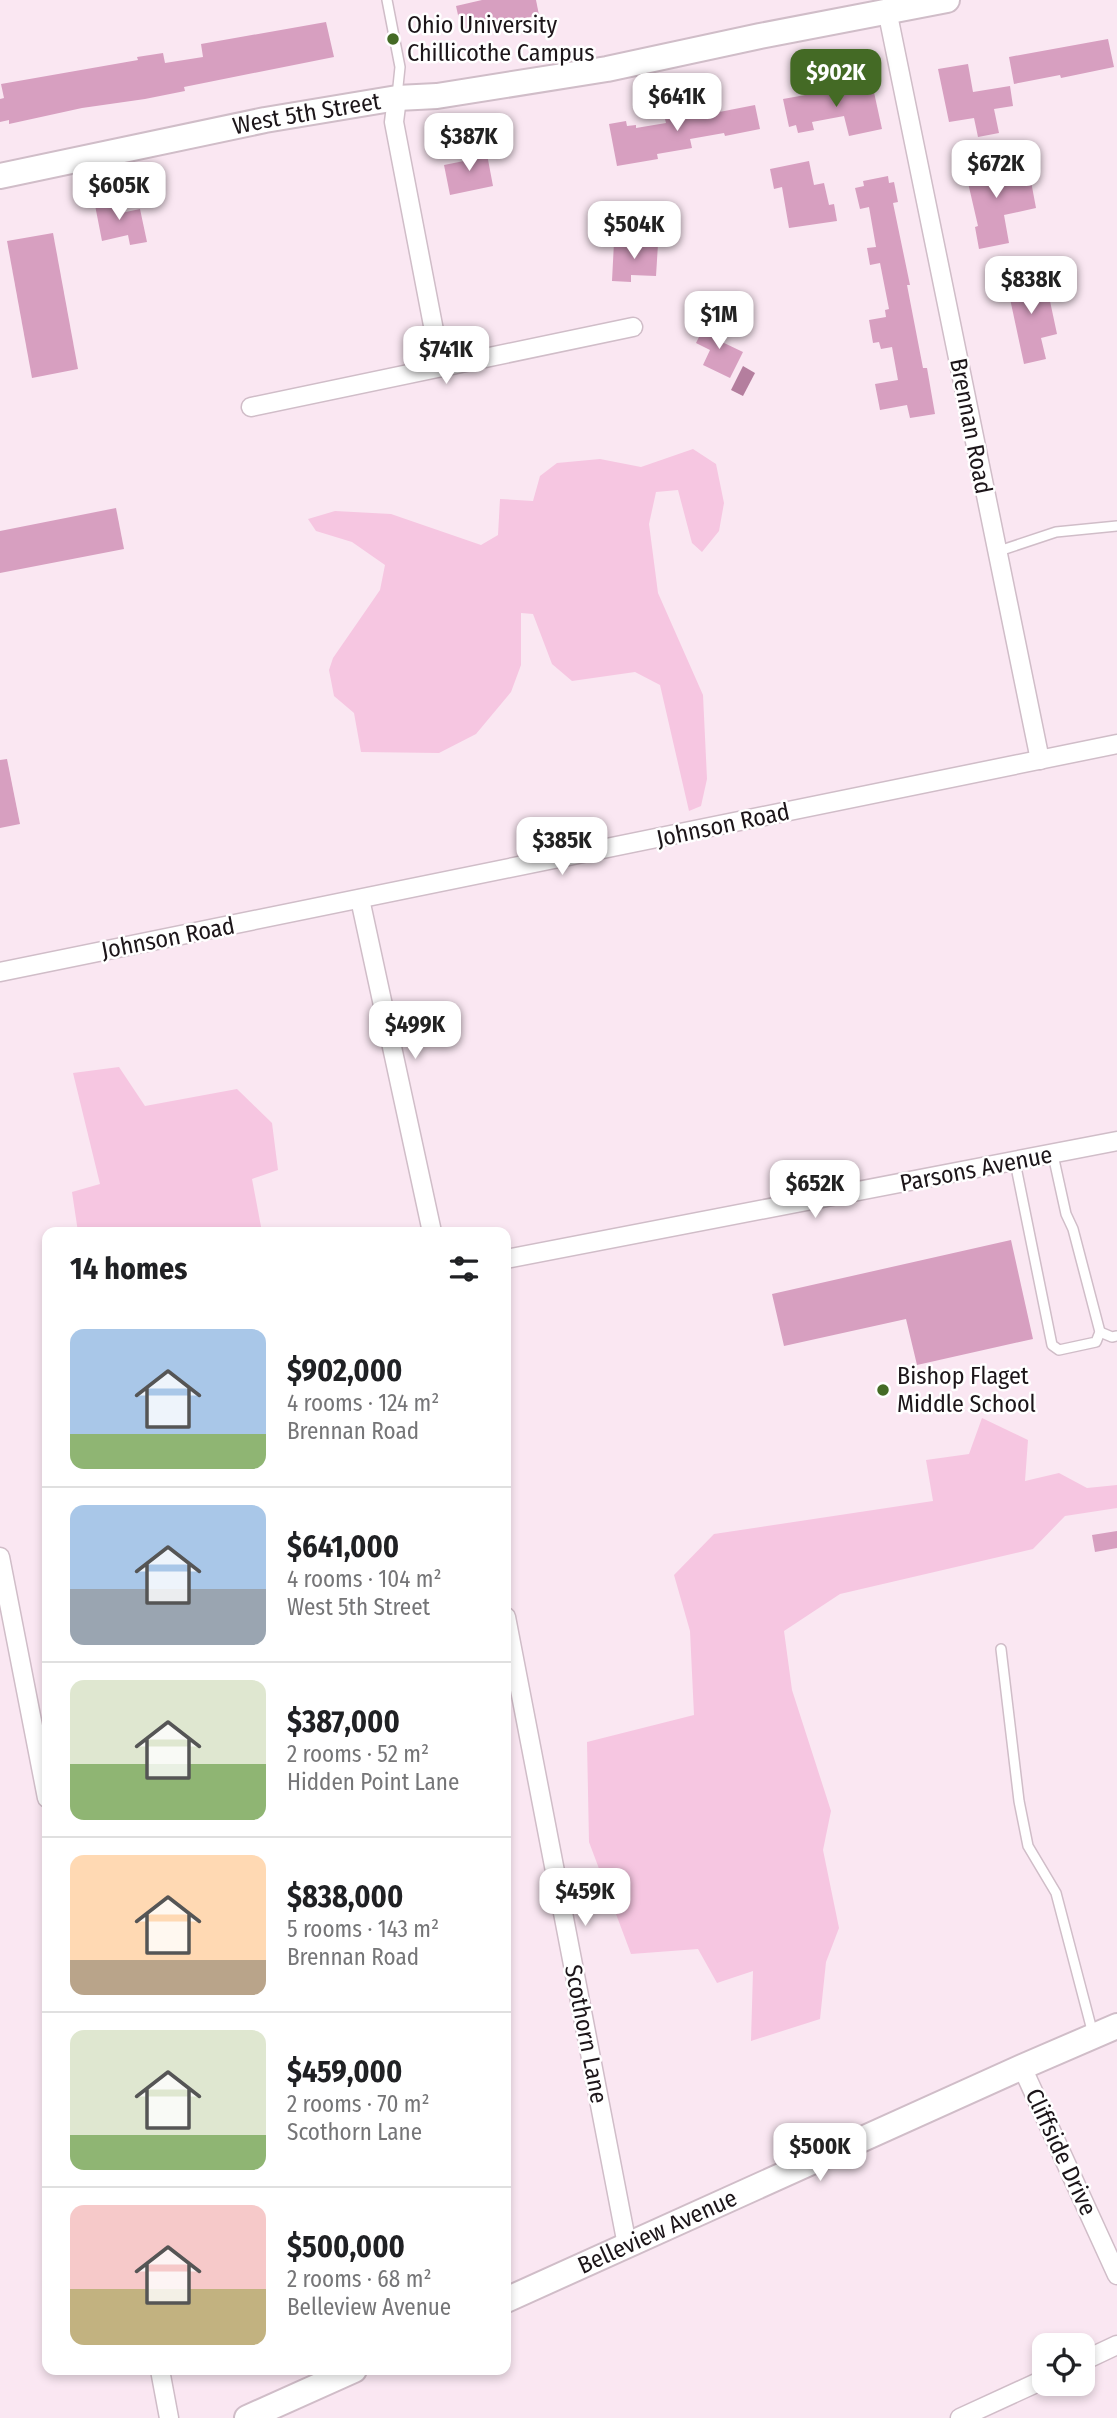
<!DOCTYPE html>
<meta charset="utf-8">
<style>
:root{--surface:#fff;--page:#f2f2f2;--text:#202124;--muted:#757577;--line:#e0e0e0;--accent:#446a25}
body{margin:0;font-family:"Fira Sans Condensed",sans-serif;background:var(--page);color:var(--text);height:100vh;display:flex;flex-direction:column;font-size:26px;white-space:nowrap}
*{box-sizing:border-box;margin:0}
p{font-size:23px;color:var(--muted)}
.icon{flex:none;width:38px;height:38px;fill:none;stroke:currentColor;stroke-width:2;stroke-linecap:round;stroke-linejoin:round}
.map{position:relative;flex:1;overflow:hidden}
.sheet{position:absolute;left:42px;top:1227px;width:469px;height:1148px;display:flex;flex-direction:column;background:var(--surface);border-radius:14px;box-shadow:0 4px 10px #0003}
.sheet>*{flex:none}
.tools{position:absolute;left:1032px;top:2333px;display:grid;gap:14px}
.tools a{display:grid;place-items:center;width:63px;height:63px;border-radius:14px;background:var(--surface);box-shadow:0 4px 10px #0003;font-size:35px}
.price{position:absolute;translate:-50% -60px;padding:0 16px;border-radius:14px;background:#fff;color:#222;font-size:23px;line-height:46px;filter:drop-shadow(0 2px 4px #0008)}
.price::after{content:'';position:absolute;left:50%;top:42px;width:21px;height:16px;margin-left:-10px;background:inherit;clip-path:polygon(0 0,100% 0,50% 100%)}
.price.active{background:var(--accent);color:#fff}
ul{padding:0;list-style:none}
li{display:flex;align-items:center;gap:21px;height:175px;padding:0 28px}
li+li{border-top:2px solid var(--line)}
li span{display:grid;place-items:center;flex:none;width:196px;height:140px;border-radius:14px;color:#555}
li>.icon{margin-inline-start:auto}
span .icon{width:84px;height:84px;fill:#fffc;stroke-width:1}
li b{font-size:30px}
h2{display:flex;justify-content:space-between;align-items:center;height:84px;padding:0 28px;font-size:30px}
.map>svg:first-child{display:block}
.green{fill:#f6c6e1}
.water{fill:#b47e9e}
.building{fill:#d79fc0}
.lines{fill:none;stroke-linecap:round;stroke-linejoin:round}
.lane-casing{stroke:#d0bdc8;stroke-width:12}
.street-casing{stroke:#d0bdc8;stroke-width:21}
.secondary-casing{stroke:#d0bdc8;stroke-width:28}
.lane{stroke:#fff;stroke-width:9}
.street{stroke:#fff;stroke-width:18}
.secondary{stroke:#fff;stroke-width:24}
.poi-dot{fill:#446a25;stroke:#fff;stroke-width:2.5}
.labels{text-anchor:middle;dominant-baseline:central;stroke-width:5;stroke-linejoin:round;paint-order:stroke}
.poi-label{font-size:24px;fill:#1c1519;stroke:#fff;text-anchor:start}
.street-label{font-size:24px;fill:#1c1519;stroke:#fff}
</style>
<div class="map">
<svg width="1117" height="2418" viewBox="0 0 1117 2418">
<rect width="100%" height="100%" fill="#fae7f2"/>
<g class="green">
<polygon points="693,449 716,464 724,503 719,531 702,552 692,543 678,490 656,492 649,524 658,593 703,695 707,779 701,806 689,811 660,685 635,672 572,681 552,664 533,614 521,613 521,665 511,692 476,734 439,753 361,752 354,713 334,696 329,670 333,658 380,590 385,565 352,542 316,531 308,519 335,511 391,514 481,545 498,535 500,499 533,501 540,476 557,463 600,459 641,467"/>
<polygon points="119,1067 145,1106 237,1089 272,1123 278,1170 252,1179 262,1232 78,1232 72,1192 100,1184 73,1073"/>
<polygon points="982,1418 1028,1440 1025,1481 1059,1473 1087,1488 1117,1485 1117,1508 1065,1516 1033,1549 840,1594 784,1631 792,1690 831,1811 823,1850 839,1928 826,1962 820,2019 751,2041 753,1971 717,1983 698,1949 631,1954 589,1842 587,1742 694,1715 690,1631 674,1575 714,1534 933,1501 926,1460 969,1454"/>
</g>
<polygon class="water" points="743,366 755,373 743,396 731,390"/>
<g class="building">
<polygon points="482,0 536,0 539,15 462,33 456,6"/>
<polygon points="326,22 334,57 184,87 185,91 145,99 82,108 9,124 9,120 0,122 0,99 4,98 1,84 138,60 137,57 163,53 165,63 203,57 201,44"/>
<polygon points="1108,39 1114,67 1061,78 1060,75 1014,84 1009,57"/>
<polygon points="968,64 973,92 1010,86 1013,106 994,109 999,133 978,137 974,118 949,122 938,69"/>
<polygon points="872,83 882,129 849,136 844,116 812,122 814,130 798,133 796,125 789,127 783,99"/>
<polygon points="755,105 760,129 725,136 724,133 690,139 692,148 657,154 658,159 617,166 609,124 626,121 627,126 636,125 636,128 666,123 665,119 704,112 704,115"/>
<polygon points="486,149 493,186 450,195 444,165 464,161 462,153"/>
<polygon points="991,156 993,170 1006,168 1008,180 1030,176 1036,208 1004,215 1009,243 979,249 975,227 978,226 963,161"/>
<polygon points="809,161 814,185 824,183 829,205 834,204 837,221 789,228 782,187 774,189 770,169"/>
<polygon points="888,176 889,183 894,182 898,202 893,203 910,285 907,285 923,368 927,368 935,414 910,418 907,405 880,410 875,384 898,380 892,347 881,349 879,342 873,343 869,320 886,317 885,310 889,309 880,263 870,265 867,248 876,247 869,207 860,209 855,188 864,186 863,181"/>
<polygon points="117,196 121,213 140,209 147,242 130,245 128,235 102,241 94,200"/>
<polygon points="53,233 78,369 32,378 7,241"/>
<polygon points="614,242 658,244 656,276 631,275 631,282 612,281"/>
<polygon points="1037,274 1040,289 1047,287 1057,334 1041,338 1046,359 1024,364 1006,280"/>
<polygon points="706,323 726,333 722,342 743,352 730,378 703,365 710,350 696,343"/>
<polygon points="116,508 124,549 0,573 0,531"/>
<polygon points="7,759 20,824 0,828 0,760"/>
<polygon points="1011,1240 1033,1339 917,1365 906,1319 784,1346 772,1294"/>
<polygon points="1117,1531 1117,1548 1095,1552 1092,1535"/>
</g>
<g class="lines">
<defs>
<g id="lane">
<polyline points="387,0 400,67 397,96"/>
<polyline points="996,552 1056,532 1117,526"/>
<polyline points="1015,1162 1052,1345 1059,1350 1096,1342 1100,1332 1073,1229 1066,1214 1053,1155"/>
<polyline points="1100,1332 1112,1337 1117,1336"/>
<polyline points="1001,1649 1019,1801 1028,1846 1056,1893 1093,2034"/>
</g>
<g id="street">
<polyline points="887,10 1040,760"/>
<polyline points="397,98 394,122 441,367"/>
<polyline points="251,407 633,327"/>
<polyline points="360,899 432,1232"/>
<polyline points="0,972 1117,744"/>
<polyline points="506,1259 1117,1141"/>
<polyline points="0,1557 47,1798"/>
<polyline points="506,1617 627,2245"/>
<polyline points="1022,2067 1117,2275"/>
<polyline points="1083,2361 1117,2345"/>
<polyline points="160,2370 169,2418"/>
<polyline points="960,2418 1045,2379"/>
</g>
<g id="secondary">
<path id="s1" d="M0 176 265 120 397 98 437 96 607 69 760 36 947 0"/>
<path id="s2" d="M506 2300 1022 2067 1117 2026"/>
<polyline points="247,2418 354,2370"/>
</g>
</defs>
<use href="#lane" class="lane-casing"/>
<use href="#street" class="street-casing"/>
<use href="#secondary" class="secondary-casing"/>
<use href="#lane" class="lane"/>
<use href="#street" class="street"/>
<use href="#secondary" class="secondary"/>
</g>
<g class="poi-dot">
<circle cx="393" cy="39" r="7"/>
<circle cx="883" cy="1390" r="7"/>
</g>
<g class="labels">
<g class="poi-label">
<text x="407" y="25">Ohio University<tspan x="407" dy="28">Chillicothe Campus</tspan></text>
<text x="897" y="1376">Bishop Flaget<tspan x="897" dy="28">Middle School</tspan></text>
</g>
<g class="street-label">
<text stroke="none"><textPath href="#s1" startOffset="313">West 5th Street</textPath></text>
<text transform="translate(971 426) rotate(79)">Brennan Road</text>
<text transform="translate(723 825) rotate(-12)">Johnson Road</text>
<text transform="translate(168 938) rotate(-11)">Johnson Road</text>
<text transform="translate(976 1169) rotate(-11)">Parsons Avenue</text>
<text transform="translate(586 2034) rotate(79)">Scothorn Lane</text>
<text transform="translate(1061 2152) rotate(65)">Cliffside Drive</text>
<text stroke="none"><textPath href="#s2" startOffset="166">Belleview Avenue</textPath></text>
</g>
</g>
</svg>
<div class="tools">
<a><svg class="icon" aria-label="locate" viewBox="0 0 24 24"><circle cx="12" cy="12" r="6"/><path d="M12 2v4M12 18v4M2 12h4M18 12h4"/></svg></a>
</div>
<b class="price active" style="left:836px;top:109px">$902K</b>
<b class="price" style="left:677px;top:133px">$641K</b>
<b class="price" style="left:469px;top:173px">$387K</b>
<b class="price" style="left:996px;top:200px">$672K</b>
<b class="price" style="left:119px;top:222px">$605K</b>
<b class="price" style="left:634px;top:261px">$504K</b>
<b class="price" style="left:1031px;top:316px">$838K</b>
<b class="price" style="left:719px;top:351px">$1M</b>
<b class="price" style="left:446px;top:386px">$741K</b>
<b class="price" style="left:562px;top:877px">$385K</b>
<b class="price" style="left:415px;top:1061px">$499K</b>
<b class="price" style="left:815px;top:1220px">$652K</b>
<b class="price" style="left:585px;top:1928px">$459K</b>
<b class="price" style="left:820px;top:2183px">$500K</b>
<section class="sheet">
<h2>14 homes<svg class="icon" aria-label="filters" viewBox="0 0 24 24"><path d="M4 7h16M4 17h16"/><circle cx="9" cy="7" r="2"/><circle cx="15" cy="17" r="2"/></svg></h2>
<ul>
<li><span style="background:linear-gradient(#a9c7e8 75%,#8fb573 0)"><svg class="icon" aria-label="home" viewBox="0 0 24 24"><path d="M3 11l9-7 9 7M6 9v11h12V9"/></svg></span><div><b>$902,000</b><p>4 rooms · 124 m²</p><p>Brennan Road</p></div></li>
<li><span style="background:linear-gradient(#a9c7e8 60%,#9aa5b1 0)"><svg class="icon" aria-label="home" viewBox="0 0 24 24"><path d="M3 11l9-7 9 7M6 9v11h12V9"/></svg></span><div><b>$641,000</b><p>4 rooms · 104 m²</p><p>West 5th Street</p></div></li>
<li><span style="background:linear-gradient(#dfe7d0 60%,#8fb573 0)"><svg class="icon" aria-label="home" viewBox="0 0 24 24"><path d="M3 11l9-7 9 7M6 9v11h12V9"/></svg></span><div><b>$387,000</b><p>2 rooms · 52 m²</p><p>Hidden Point Lane</p></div></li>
<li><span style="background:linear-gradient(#ffd9b3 75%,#b9a48a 0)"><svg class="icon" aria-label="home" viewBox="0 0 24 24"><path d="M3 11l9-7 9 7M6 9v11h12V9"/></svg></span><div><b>$838,000</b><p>5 rooms · 143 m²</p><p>Brennan Road</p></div></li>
<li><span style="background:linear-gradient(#dfe7d0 75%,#8fb573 0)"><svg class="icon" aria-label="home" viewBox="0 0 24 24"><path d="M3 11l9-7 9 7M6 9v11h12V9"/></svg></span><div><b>$459,000</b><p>2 rooms · 70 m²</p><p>Scothorn Lane</p></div></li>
<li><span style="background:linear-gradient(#f6c9c9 60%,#c2b280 0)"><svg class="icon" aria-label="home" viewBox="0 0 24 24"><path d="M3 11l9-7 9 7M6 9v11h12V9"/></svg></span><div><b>$500,000</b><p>2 rooms · 68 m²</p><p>Belleview Avenue</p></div></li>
</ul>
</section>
</div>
